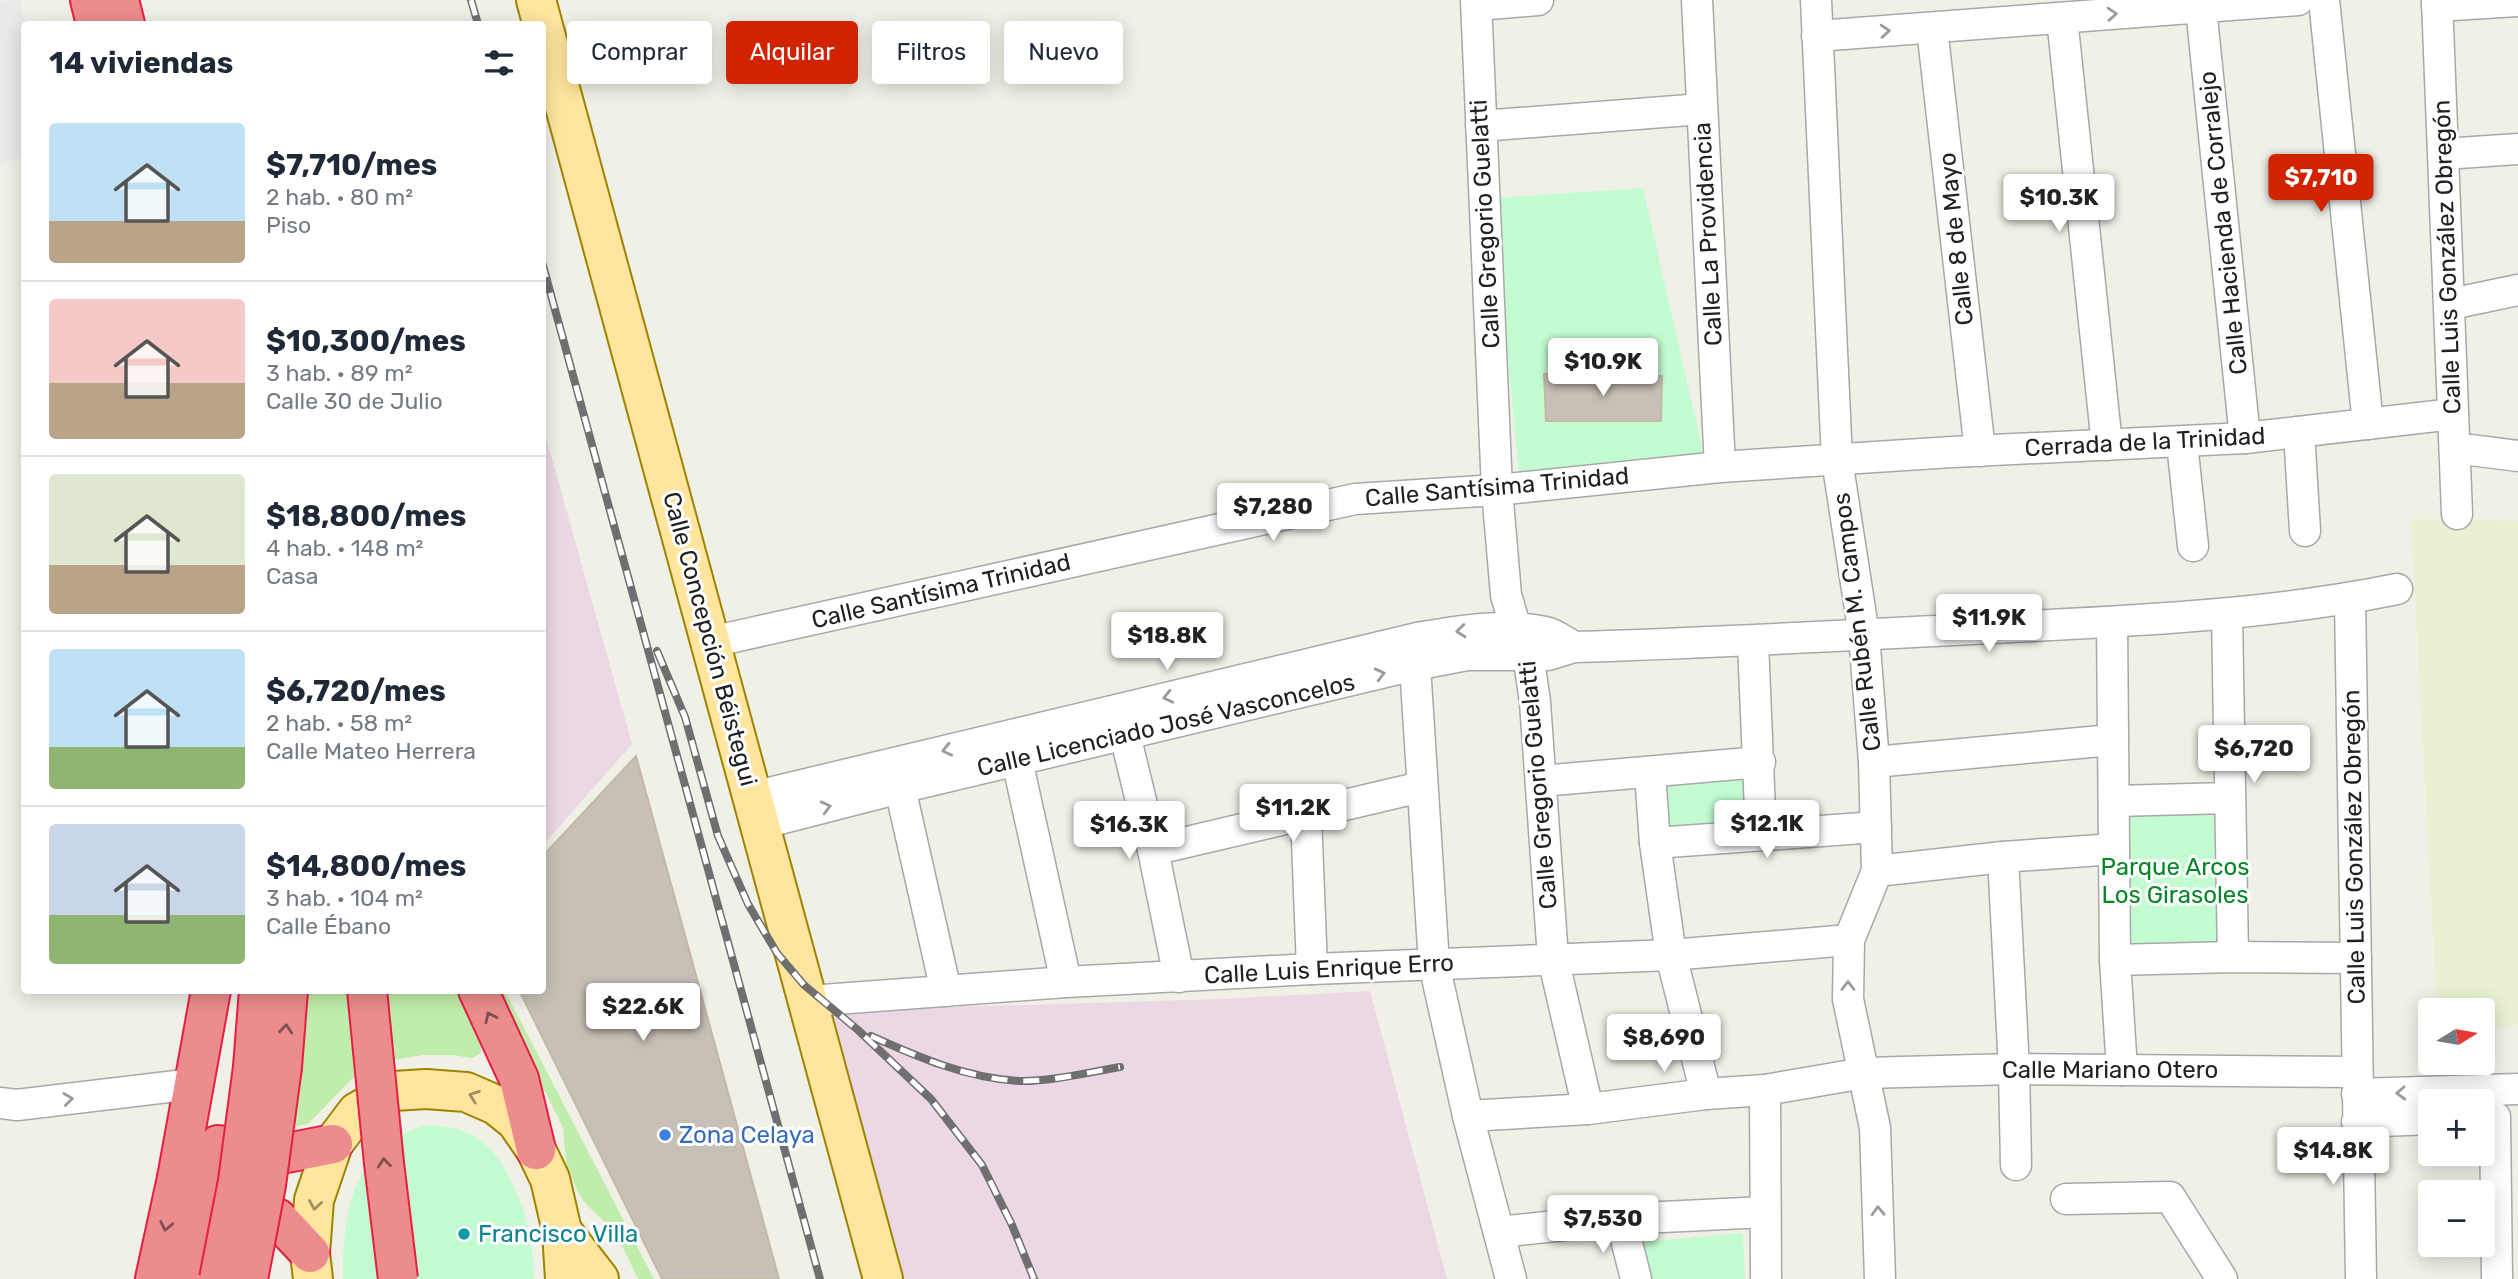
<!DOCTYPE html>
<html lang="es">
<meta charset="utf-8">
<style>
:root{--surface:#fff;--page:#f6f6f7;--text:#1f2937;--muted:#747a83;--line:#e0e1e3;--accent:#d12300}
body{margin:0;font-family:Rubik,sans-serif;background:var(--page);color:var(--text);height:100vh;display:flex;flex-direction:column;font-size:26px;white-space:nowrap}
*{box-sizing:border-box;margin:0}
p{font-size:23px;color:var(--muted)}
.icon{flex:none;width:38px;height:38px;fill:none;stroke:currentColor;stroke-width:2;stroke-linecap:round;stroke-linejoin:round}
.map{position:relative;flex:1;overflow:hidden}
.drawer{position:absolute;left:21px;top:21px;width:525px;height:973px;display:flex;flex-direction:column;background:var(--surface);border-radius:7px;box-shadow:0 4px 18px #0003}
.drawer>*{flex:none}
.guide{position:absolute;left:567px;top:21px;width:665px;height:63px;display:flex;gap:14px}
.needle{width:46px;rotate:79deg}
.tools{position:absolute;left:2418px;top:998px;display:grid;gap:14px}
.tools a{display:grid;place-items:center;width:77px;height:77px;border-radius:7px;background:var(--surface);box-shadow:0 4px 18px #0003;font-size:35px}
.price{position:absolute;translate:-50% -60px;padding:0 16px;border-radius:7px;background:#fff;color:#222;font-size:23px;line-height:46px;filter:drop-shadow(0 2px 4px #0008)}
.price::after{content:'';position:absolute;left:50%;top:42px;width:21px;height:16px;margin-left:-10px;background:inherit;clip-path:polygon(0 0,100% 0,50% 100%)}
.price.selected{background:var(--accent);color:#fff}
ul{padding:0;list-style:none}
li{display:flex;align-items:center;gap:21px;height:175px;padding:0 28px}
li+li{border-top:2px solid var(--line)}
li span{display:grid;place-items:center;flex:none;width:196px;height:140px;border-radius:7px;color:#555}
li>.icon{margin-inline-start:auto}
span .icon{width:84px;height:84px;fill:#fffc;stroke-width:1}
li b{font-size:30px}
h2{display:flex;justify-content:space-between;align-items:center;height:84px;padding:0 28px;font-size:30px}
.tag{padding:0 24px;border-radius:7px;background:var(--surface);box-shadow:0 4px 18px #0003;font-size:24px;line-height:63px}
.tag.selected{background:var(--accent);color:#fff}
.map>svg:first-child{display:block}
.industrial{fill:#ebd8e4}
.farmland{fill:#e9f1d2}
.grass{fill:#c0edab}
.park{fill:#c3fcd1}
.parking{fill:#e9e9e9}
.building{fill:#c7c0b6;stroke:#c4b9a8;stroke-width:2}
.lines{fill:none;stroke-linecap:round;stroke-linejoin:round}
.minor-casing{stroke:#a8a8a8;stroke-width:33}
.major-casing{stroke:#9d8400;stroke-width:42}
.highway-casing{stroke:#e41f42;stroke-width:42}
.minor{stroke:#fff;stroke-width:30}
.major{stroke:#ffe59e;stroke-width:38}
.highway{stroke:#ec8c8d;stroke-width:38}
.rail-casing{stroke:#6f6f6f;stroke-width:8}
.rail{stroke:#fff;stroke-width:5;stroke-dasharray:16;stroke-linecap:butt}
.highway-bridge-casing{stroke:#e41f42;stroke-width:42;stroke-linecap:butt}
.highway-bridge{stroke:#ec8c8d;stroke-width:38}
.oneway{stroke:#9b9b9b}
.oneway2{stroke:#7c5152}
.oneway3{stroke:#9b8d66}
.shop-dot{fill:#3f7fe0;stroke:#fff;stroke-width:2.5}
.culture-dot{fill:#0f9aa8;stroke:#fff;stroke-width:2.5}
.labels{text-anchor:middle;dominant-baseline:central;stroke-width:6;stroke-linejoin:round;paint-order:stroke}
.street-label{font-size:24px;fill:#212121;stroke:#fff}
.park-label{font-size:24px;fill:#068727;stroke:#fff}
.shop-label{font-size:24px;fill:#366cbe;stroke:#fff;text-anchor:start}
.culture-label{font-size:24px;fill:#0d838f;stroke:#fff;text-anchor:start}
</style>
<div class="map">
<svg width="2518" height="1279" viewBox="0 0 2518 1279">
<rect width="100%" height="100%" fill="#f1f0e7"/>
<g class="industrial">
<polygon points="542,423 632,744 543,845 542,845"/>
<polygon points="1370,991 1447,1279 899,1279 823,1011 1222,999"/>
</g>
<polygon class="farmland" points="2411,519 2518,521 2518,1025 2483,1026 2483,1010 2437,1010"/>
<g class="grass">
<polygon points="309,991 458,991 481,1038 481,1053 472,1058 452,1055 423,1055 387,1061 352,1079 308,1124 291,1127 300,1086"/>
<polygon points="486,991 505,991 654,1279 638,1279 616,1233 585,1203 578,1193 566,1161 563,1127 504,1012"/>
</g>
<g class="park">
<polygon points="1643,188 1704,456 1519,475 1493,198"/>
<polygon points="1757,770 1755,831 1657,837 1653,780"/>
<polygon points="2226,802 2228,955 2124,955 2123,806"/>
<path d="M425 1125C440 1126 455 1127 468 1133 513 1153 535 1233 534 1279H343C343 1210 352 1149 425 1125Z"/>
<polygon points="1743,1233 1745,1279 1647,1279 1638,1242"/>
</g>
<polygon class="parking" points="12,0 20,0 26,24 24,157 0,164 0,3"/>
<g class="building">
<polygon points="1544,374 1662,376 1661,421 1546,421"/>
<polygon points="636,756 779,1279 662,1279 519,990 542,990 542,857"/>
</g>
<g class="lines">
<defs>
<g id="minor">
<polyline points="1476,0 1497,490 1506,595 1516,629 1528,654 1535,702 1553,958 1588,1109"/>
<polyline points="1697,0 1720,467"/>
<polyline points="1816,0 1837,460 1864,635 1874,762 1877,871 1849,940 1848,999 1875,1128 1880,1279"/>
<polyline points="2324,0 2368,424"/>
<polyline points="2437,0 2457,514"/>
<polyline points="1477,5 1538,0"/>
<polyline points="2437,6 2518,1"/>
<polyline points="2201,8 2245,438"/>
<polyline points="2062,18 2107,445"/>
<polyline points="1932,28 1980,451"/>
<polyline points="1817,36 2298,0"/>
<polyline points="1481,126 1702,109"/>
<polyline points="2444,154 2518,149"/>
<polyline points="2451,304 2518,290"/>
<polyline points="2299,432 2305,531"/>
<polyline points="2182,443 2193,546"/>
<polyline points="2455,450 2471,450 2518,456"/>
<polyline points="2350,599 2361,1279"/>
<polyline points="2227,614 2233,957"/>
<polyline points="2112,622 2115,960 2122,1070"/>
<polyline points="711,642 1355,499 1497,490 1720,467 1952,452 2245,438 2453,414"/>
<polyline points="1753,642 1761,835"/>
<polyline points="1417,645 1415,665 1434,964 1468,1116 1511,1279"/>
<polyline points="1125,735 1153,850 1179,977"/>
<polyline points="1017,760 1066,982"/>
<polyline points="1874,762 2112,740"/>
<polyline points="1650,773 1655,843 1671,955 1706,1094"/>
<polyline points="1541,781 1760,762"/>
<polyline points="900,788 946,991"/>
<path d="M752 797 1417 638C1458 631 1503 623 1545 632 1555 634 1565 642 1574 647"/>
<polyline points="2114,801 2229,798"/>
<polyline points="1306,815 1312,969"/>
<path d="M760 824 900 788 1415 665 1467 655H1548L1574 647C1714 643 1853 635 1992 628 2127 621 2264 616 2397 589"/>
<polyline points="1655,843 1876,827"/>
<polyline points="1153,850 1421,787"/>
<polyline points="2003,857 2014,1069 2016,1165"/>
<polyline points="1877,871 2003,857 2114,849"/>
<polyline points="2115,960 2233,957 2356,958"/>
<polyline points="809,1001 1066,982 1312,969 1671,955 1849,940"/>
<polyline points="1765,1090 1766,1279"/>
<polyline points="2357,1094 2518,1089"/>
<polyline points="0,1103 17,1105 193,1084"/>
<polyline points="1468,1116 1588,1109 1706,1094 1765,1090 1864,1073 2014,1069 2356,1072"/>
<polyline points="2495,1117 2497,1279"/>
<polyline points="2357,1122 2431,1119"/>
<polyline points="2066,1199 2170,1197 2222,1279"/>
<polyline points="1621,1219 1636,1279"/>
<polyline points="1499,1232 1621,1219 1765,1212"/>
</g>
<g id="major">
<polyline points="536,0 883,1279"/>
<polyline points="562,1231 599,1279"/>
<polyline points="313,1279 310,1253 314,1200 333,1144 357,1112 394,1091 426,1089 466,1092 496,1105 516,1121 536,1150 550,1179 562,1231 565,1279"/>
</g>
<g id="highway">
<polyline points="90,0 96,24"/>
<polyline points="119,0 125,24"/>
<polyline points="478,990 519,1079 536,1150"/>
<polyline points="253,1067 259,990"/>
<polyline points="282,1067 288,990"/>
<polyline points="185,1136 193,1163 208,1191 277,1218 310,1253"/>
<polyline points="177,1178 218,1145 287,1153 333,1144"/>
<polyline points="155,1279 177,1178 211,990"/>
<polyline points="185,1279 213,1168"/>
</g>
</defs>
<use href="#minor" class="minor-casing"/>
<use href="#major" class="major-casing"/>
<use href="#highway" class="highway-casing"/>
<use href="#minor" class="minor"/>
<use href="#major" class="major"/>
<use href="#highway" class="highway"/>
<defs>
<g id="rail">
<polyline points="471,0 478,24"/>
<polyline points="542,262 820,1279"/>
<polyline points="657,651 685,717 718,836 748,904 777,953 804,985 858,1030 931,1099 982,1165 1012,1225 1034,1279"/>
<path d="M871 1036C918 1057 966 1078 1019 1081 1049 1082 1090 1072 1120 1067"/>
</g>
</defs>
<use href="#rail" class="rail-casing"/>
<use href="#rail" class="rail"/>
<defs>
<g id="highway-bridge">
<polyline points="367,990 384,1163 398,1279"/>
<polyline points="219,1279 238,1181 253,1067"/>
<polyline points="248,1279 266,1185 282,1067"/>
</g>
</defs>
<use href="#highway-bridge" class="highway-bridge-casing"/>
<use href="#highway-bridge" class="highway-bridge"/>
</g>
<defs><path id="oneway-chevron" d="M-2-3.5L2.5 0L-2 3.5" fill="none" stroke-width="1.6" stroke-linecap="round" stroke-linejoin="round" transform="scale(1.75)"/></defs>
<g class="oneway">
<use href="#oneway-chevron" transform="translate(2112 14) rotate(-4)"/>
<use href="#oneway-chevron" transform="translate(1885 31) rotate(-4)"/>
<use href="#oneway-chevron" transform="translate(1461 631) rotate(174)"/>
<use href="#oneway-chevron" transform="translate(1380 674) rotate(-14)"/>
<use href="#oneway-chevron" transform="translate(1168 697) rotate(167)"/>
<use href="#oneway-chevron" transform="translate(947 750) rotate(167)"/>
<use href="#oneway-chevron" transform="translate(826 807) rotate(-14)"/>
<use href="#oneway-chevron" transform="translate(1848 986) rotate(-90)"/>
<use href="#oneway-chevron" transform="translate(2401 1093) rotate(178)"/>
<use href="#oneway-chevron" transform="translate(68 1099) rotate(-7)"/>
<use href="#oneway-chevron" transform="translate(1878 1211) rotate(-92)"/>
</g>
<g class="oneway2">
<use href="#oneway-chevron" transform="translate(490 1017) rotate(-115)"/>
<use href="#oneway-chevron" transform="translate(286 1029) rotate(-84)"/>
<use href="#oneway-chevron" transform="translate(384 1163) rotate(-96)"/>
<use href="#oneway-chevron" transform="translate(166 1226) rotate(102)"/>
</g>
<g class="oneway3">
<use href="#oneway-chevron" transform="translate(474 1096) rotate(-160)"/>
<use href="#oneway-chevron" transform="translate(315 1205) rotate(99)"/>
</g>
<circle class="shop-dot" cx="665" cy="1135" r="7"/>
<circle class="culture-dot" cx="464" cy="1234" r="7"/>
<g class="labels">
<g class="street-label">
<text transform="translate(2223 223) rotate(-96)">Calle Hacienda de Corralejo</text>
<text transform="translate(1485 224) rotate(-93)">Calle Gregorio Guelatti</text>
<text transform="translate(1708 234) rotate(-93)">Calle La Providencia</text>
<text transform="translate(1956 239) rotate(-96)">Calle 8 de Mayo</text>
<text transform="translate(2447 257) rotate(-92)">Calle Luis González Obregón</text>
<text transform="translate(2145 442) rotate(-3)">Cerrada de la Trinidad</text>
<text transform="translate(1497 487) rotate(-5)">Calle Santísima Trinidad</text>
<text transform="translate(941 591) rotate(-13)">Calle Santísima Trinidad</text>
<text transform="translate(1857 622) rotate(-97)">Calle Rubén M. Campos</text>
<text transform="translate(710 639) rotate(75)">Calle Concepción Béistegui</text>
<text transform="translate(1166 725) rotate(-13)">Calle Licenciado José Vasconcelos</text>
<text transform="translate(1538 785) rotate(-95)">Calle Gregorio Guelatti</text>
<text transform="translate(2354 847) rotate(-91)">Calle Luis González Obregón</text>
<text transform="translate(1329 969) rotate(-3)">Calle Luis Enrique Erro</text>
<text x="2110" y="1070">Calle Mariano Otero</text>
</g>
<g class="park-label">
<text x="2175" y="867">Parque Arcos<tspan x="2175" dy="28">Los Girasoles</tspan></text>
</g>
<g class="shop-label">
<text x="679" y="1135">Zona Celaya</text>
</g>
<g class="culture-label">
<text x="478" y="1234">Francisco Villa</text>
</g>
</g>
</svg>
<div class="tools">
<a><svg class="needle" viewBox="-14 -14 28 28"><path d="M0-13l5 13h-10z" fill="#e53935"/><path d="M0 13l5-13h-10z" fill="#747a83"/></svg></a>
<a>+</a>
<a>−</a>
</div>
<b class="price selected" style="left:2321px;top:214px">$7,710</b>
<b class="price" style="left:2059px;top:234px">$10.3K</b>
<b class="price" style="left:1603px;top:398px">$10.9K</b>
<b class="price" style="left:1273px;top:543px">$7,280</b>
<b class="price" style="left:1989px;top:654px">$11.9K</b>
<b class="price" style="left:1167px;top:672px">$18.8K</b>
<b class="price" style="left:2254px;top:785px">$6,720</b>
<b class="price" style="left:1293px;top:844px">$11.2K</b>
<b class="price" style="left:1767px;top:860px">$12.1K</b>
<b class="price" style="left:1129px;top:861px">$16.3K</b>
<b class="price" style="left:643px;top:1043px">$22.6K</b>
<b class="price" style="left:1664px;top:1074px">$8,690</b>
<b class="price" style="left:2333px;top:1187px">$14.8K</b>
<b class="price" style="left:1603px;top:1255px">$7,530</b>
<div class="guide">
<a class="tag">Comprar</a>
<a class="tag selected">Alquilar</a>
<a class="tag">Filtros</a>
<a class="tag">Nuevo</a>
</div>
<section class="drawer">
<h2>14 viviendas<svg class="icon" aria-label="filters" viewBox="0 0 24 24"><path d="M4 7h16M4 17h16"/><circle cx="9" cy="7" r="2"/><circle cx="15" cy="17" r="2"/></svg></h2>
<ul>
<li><span style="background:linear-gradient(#bfe0f5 70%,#b9a48a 0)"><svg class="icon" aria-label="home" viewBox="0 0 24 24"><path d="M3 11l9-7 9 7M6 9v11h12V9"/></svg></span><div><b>$7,710/mes</b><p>2 hab. · 80 m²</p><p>Piso</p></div></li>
<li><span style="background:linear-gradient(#f6c9c9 60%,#b9a48a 0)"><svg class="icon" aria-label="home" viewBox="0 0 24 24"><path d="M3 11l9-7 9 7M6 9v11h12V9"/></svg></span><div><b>$10,300/mes</b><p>3 hab. · 89 m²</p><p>Calle 30 de Julio</p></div></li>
<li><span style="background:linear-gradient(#dfe7d0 65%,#b9a48a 0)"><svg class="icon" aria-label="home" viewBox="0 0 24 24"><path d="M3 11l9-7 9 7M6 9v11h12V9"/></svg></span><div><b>$18,800/mes</b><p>4 hab. · 148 m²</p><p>Casa</p></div></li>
<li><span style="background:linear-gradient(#bfe0f5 70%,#8fb573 0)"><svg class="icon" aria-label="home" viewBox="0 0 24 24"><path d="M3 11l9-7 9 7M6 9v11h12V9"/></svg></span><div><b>$6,720/mes</b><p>2 hab. · 58 m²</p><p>Calle Mateo Herrera</p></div></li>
<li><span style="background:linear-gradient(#c9d6e8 65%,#8fb573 0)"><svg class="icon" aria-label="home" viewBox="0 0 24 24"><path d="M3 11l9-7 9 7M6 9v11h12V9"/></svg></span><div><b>$14,800/mes</b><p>3 hab. · 104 m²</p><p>Calle Ébano</p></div></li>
</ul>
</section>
</div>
